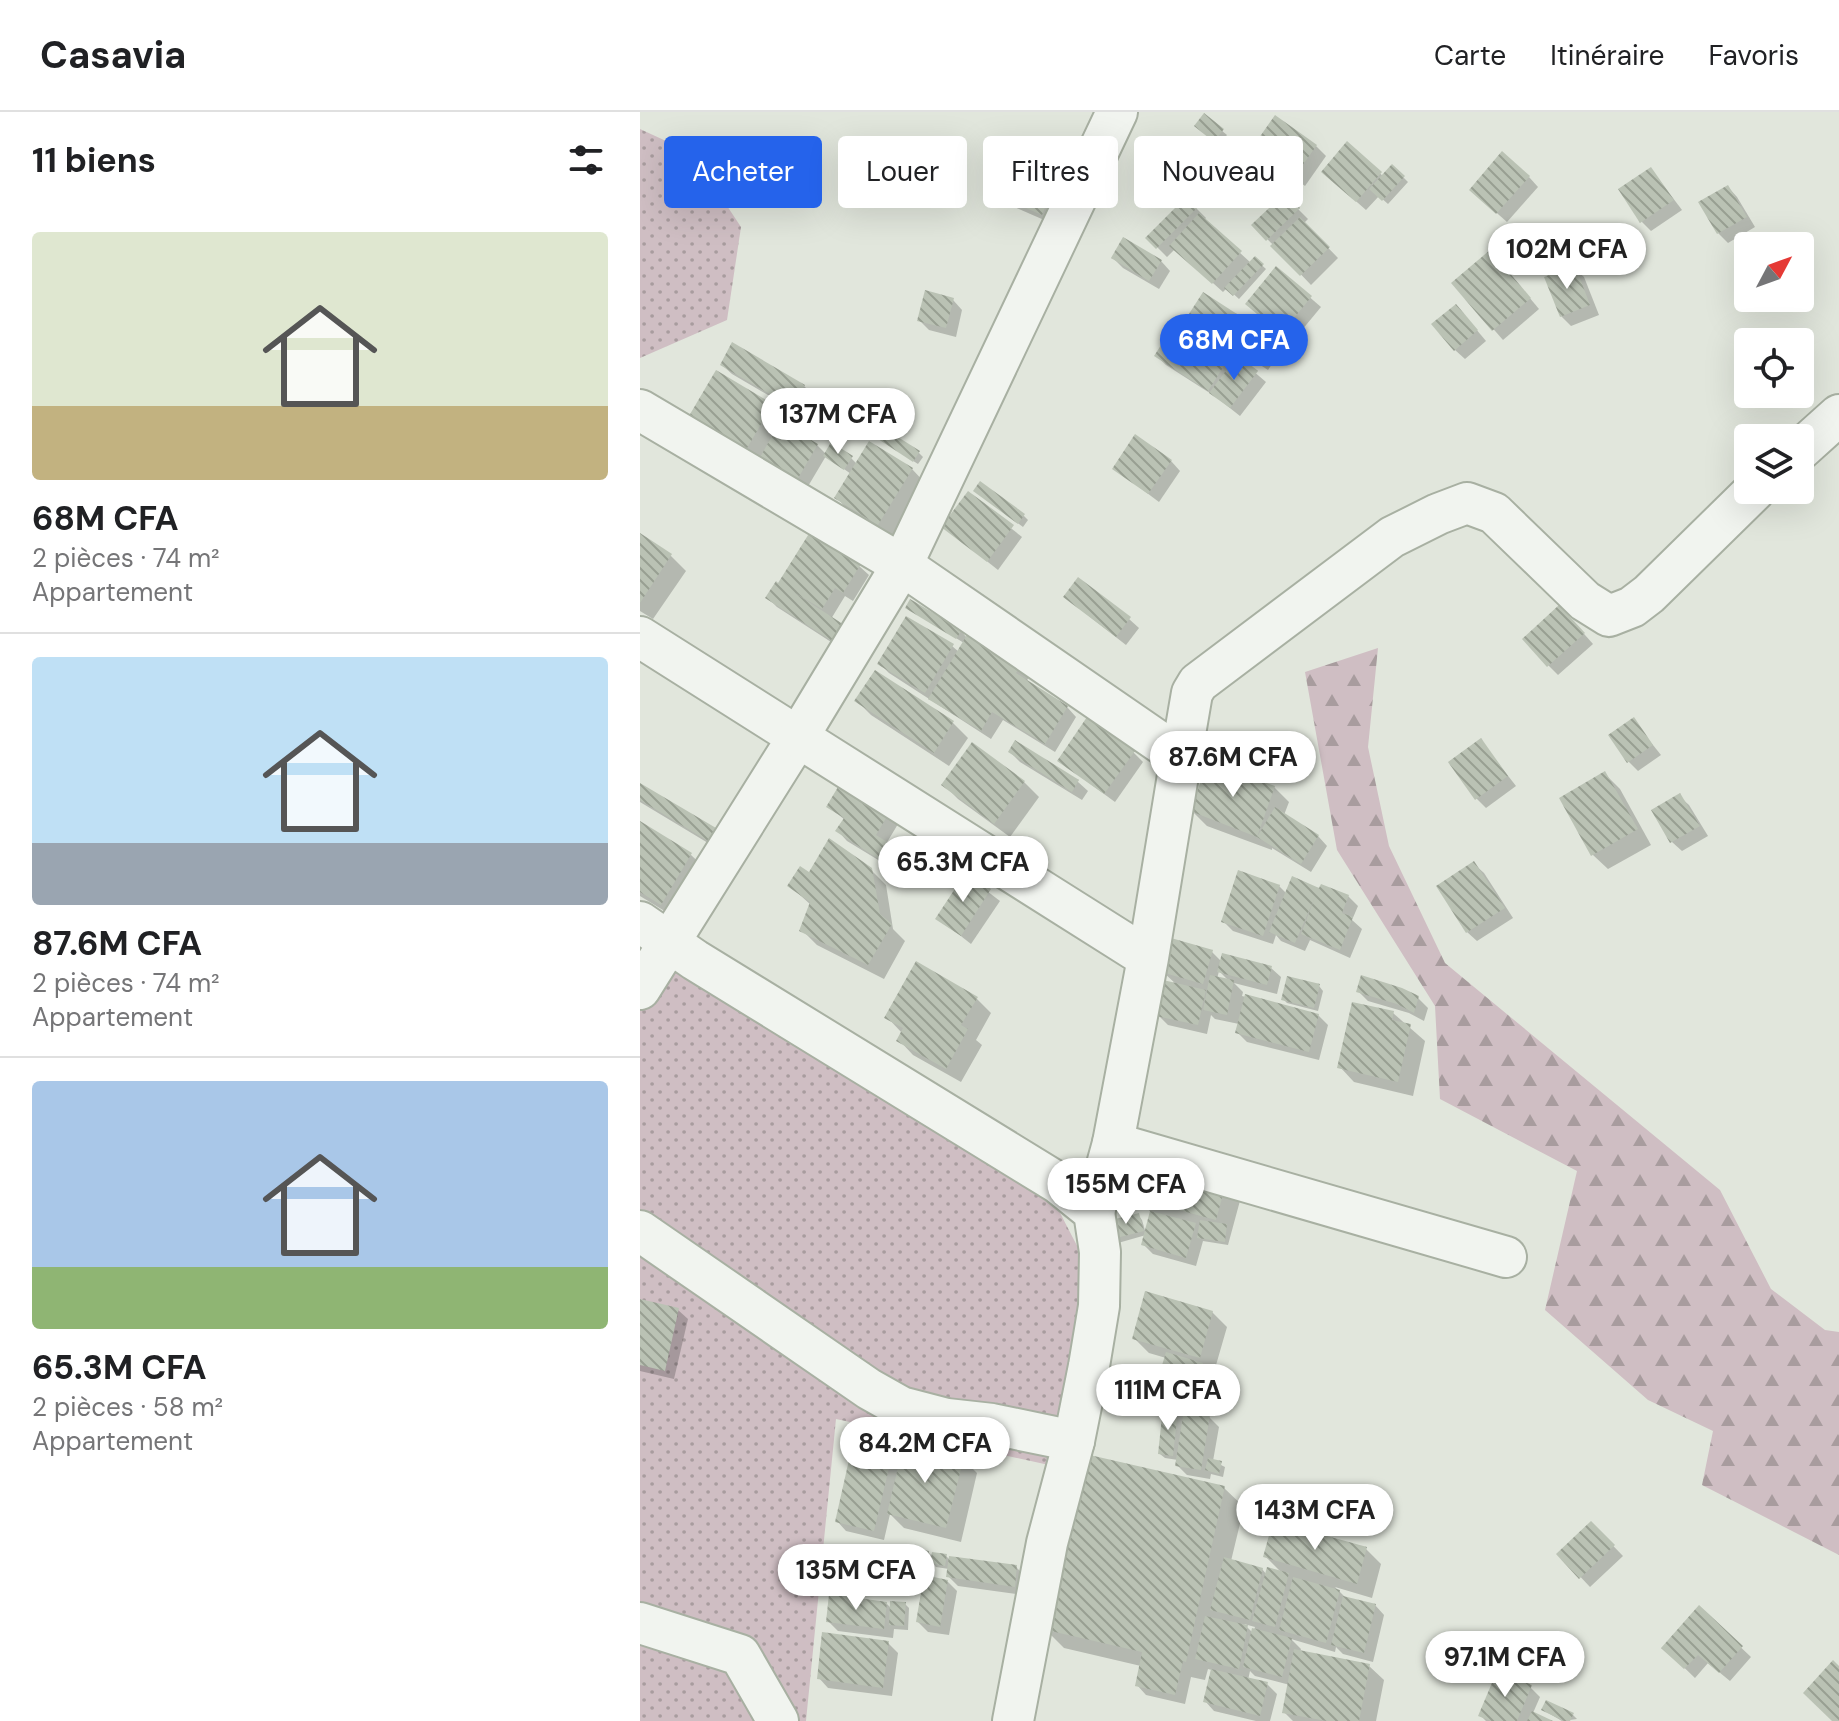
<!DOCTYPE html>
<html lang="fr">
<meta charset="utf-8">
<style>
:root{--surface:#fff;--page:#f2f2f2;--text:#202124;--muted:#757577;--line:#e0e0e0;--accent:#2563eb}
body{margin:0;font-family:"DM Sans",sans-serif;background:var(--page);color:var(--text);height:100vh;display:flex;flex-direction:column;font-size:30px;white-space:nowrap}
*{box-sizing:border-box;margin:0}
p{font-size:26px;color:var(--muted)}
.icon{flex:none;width:44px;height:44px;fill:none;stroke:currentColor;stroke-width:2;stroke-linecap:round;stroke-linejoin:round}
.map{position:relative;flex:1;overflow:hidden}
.sheet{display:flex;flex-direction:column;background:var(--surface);width:640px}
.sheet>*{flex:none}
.top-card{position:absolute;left:24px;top:24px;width:760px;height:72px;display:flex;gap:16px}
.needle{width:52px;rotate:49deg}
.tools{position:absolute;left:1094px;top:120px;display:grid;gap:16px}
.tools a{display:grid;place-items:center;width:80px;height:80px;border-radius:8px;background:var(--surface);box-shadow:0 8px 32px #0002;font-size:40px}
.price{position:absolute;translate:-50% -68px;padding:0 18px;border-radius:28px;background:#fff;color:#222;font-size:26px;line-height:52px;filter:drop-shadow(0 2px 4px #0008)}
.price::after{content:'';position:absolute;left:50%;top:48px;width:24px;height:18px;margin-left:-12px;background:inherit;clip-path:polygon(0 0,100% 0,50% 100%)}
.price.active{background:var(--accent);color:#fff}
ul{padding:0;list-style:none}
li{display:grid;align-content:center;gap:16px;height:424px;padding:0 32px}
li+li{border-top:2px solid var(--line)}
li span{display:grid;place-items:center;height:248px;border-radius:8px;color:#555}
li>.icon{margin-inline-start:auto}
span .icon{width:144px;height:144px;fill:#fffc;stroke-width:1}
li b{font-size:34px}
h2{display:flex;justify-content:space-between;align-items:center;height:96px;padding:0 32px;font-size:34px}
.chip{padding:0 28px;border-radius:8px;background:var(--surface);box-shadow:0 8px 32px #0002;font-size:28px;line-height:72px}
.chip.active{background:var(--accent);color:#fff}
header{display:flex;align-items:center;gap:48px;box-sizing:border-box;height:112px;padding:0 40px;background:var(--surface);border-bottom:2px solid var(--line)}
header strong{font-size:38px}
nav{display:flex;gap:44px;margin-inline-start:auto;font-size:28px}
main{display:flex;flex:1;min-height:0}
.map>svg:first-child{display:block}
.grass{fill:url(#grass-dots)}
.forest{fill:url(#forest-firs)}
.shadow{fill:#0003;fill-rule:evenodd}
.building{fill:url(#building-back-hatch)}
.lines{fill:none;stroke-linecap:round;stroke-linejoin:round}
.minor-casing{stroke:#a8b0a2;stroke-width:44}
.minor{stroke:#f1f4ef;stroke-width:40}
</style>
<header>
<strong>Casavia</strong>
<nav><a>Carte</a><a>Itinéraire</a><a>Favoris</a></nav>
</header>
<main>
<section class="sheet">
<h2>11 biens<svg class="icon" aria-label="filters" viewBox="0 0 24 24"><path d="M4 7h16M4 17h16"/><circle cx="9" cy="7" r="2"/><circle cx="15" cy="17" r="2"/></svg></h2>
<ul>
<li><span style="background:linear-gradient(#dfe7d0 70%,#c2b280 0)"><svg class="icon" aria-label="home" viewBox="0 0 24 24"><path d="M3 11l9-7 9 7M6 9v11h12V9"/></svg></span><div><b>68M CFA</b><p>2 pièces · 74 m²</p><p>Appartement</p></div></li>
<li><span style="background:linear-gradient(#bfe0f5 75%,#9aa5b1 0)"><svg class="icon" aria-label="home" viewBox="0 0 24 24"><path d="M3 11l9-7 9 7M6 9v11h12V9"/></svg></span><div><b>87.6M CFA</b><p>2 pièces · 74 m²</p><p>Appartement</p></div></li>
<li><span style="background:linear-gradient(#a9c7e8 75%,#8fb573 0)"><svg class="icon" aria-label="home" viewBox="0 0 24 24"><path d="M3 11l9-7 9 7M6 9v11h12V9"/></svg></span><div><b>65.3M CFA</b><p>2 pièces · 58 m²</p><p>Appartement</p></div></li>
</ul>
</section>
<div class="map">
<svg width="1199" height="1609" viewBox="0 0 1199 1609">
<defs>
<pattern id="grass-dots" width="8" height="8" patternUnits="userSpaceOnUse" patternTransform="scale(2)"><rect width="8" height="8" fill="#cfbec3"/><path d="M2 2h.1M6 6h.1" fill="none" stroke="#a89c9e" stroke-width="1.8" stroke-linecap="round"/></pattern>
<pattern id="forest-firs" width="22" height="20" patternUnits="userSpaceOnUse" patternTransform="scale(2)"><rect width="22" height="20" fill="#cfbec3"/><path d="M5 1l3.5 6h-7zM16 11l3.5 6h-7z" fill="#a89c9e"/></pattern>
<pattern id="building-back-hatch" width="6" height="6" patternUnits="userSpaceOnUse" patternTransform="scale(2)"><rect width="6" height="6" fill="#bac2b4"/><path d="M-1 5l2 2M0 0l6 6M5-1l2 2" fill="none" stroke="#989f92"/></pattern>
</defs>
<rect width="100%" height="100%" fill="#e1e6dc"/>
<g class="grass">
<polygon points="0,17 52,41 101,115 87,208 0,246"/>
<polygon points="30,844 417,1095 448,1155 409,1353 196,1307 166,1609 0,1609 0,890"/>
</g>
<polygon class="forest" points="738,536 728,635 749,734 805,851 1080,1078 1131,1177 1185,1218 1199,1220 1199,1443 1062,1373 1073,1319 1008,1288 905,1198 937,1059 800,987 795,894 697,738 665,560"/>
<g class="shadow">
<polygon points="564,4 587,23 579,33 561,18"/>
<polygon points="594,31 618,55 583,89 560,65"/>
<polygon points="707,32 744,65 753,55 768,70 748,92 739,84 726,98 693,69"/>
<polygon points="676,34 686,44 665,74 615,36"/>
<polygon points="421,56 431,66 411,111 356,87 346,78"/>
<polygon points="1011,57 1042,98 1011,119 1002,110"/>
<polygon points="889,65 898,75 867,110 841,87"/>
<polygon points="1088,75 1097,85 1115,115 1088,131 1078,121"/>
<polygon points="645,84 668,107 664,111 698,146 671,173 614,113"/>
<polygon points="547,87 566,106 564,108 611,151 615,147 626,157 599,187 587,176 583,180 535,137 527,145 508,126"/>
<polygon points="473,146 521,149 530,159 519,177 483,156"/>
<polygon points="860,150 899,197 863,228 814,172"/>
<polygon points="934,156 944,165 959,203 931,214 921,204"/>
<polygon points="637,157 681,195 652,230 618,202"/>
<polygon points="313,188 322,198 316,225 289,218 279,208"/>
<polygon points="550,204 632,227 642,237 628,258 560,214"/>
<polygon points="825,204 846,229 825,247 815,238"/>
<polygon points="592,241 626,270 600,304 576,285 526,253 516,243"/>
<polygon points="82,253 164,274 174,284 162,303 92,262"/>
<polygon points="132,293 147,308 143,314 177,333 186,342 211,346 217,352 272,357 286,372 253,426 211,401 197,386 211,362 186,344 167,376 63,324"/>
<polygon points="239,327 279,341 283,345 278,352"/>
<polygon points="531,349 540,359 519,390 475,357"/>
<polygon points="328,382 382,425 358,458 304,415"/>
<polygon points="340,383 384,404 388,408 383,415"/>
<polygon points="0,423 31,444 46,459 13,507 0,499"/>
<polygon points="219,454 229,463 213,489 205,484 191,507 205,539 137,495 127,485"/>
<polygon points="436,494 489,507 499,516 486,533"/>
<polygon points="267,496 321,519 327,526 391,562 386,570 427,595 436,605 415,640 363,608 351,627 249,561 240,552 312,534 319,540 324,531"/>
<polygon points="929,505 953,532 918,563 908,553"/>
<polygon points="235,560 313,611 328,626 309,654 231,603 217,589"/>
<polygon points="993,608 1021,643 998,659 988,649"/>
<polygon points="841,629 876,674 846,696 836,686"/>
<polygon points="332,633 384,670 399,685 370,725 318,687 303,672"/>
<polygon points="370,640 438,670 448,679 442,688 380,650"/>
<polygon points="493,640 503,650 475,690 419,649"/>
<polygon points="965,662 980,677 1011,733 968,757 953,743"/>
<polygon points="0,673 75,718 84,728 78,737 0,690"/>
<polygon points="634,675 649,690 644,703 678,724 687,734 671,760 632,736 632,738 567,714 552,699"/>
<polygon points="1039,684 1049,693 1068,724 1042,739 1032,730"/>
<polygon points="189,695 248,702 258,712 246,732 260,744 253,757 207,729 198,719 205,708"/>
<polygon points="0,711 51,743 66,757 36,806 0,784"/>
<polygon points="834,752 844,761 873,806 837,829 827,820"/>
<polygon points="230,757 246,773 253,817 265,829 244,867 177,833 162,818 171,793 150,774 169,763"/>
<polygon points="326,763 360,789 331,832 298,806"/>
<polygon points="639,774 647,782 680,779 708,784 718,794 712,808 722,817 710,846 670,828 665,839 641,829 636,823 633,832 593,819 583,809"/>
<path d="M572 840 582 850 631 856 641 865 637 882 594 871 603 880 602 884 678 903 688 913 679 948 607 930 597 920 599 912 575 907 571 903 567 922 528 913 518 903 537 873 523 860ZM579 859 589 869 577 867Z"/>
<polygon points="679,874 683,879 678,899 647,891 643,887"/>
<polygon points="718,879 778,886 788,896 784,909 769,901 728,889"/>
<polygon points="336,886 351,901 336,928 342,933 321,970 273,943 259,928 262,921 247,905"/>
<polygon points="753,901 785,929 773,984 714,970 700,955"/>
<polygon points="507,1048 601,1085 588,1133 563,1129 556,1154 513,1142 504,1133 506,1123 478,1131 474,1126 498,1103 502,1108 506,1122 512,1101 497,1086"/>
<polygon points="0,1189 38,1198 48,1207 34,1267 0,1259"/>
<polygon points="572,1200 587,1215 574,1260 566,1258 561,1275 526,1264 522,1260 526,1246 509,1241 494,1226"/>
<polygon points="537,1299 545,1306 569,1305 579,1315 573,1349 585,1355 583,1365 571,1362 570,1367 547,1363 537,1353 538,1348 525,1346 520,1342"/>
<polygon points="252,1341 261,1351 323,1347 337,1361 321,1430 264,1416 250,1402 244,1428 206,1419 197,1409"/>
<path d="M584 1376 604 1395 591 1449 622 1457 627 1463 642 1461 626 1445 726 1437 741 1452 732 1486 695 1475 706 1486 735 1493 744 1503 733 1550 703 1542 696 1535 695 1540 651 1527 661 1537 660 1540 729 1554 744 1568 736 1609H653L644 1600 650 1573 615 1564 610 1559 608 1568 627 1572 637 1582 630 1609H616L574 1599 565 1589 572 1558 568 1557 565 1568 551 1565 545 1592 506 1583 497 1573 501 1554 424 1536 404 1516ZM604 1512 615 1515 613 1521Z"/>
<polygon points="951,1411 983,1444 950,1475 919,1442"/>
<polygon points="289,1441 293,1445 306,1444 310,1448 376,1455 386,1465 384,1483 318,1474 308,1464 309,1457 296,1455 292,1451 290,1461 276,1459 272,1454"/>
<polygon points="307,1469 317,1479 309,1523 288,1520 278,1510"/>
<polygon points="246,1491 252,1497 265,1492 269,1496 268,1518 254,1517 253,1526 198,1519 188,1509"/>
<polygon points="1059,1496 1111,1545 1090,1569 1068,1551 1055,1566 1024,1536"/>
<polygon points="248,1531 258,1541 252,1584 188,1576 179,1566"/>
<polygon points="890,1575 900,1585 893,1601 909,1609 846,1609 840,1603"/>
<polygon points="903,1598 933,1603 937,1607 922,1609"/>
</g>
<g class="building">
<polygon points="564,1 584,17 574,30 554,14"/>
<polygon points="635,3 677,33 654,65 612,36"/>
<polygon points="594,28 610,44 572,81 557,65"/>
<polygon points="707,29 742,60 716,90 681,60"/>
<polygon points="364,30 422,55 402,103 344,78"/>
<polygon points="862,39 890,64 856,102 829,78"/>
<polygon points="752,52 765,64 742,89 729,77"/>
<polygon points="1011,55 1034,88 1000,111 978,77"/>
<polygon points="1088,73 1107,105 1077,122 1058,90"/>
<polygon points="645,81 660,96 626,129 611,113"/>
<polygon points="547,84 558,95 516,137 505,126"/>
<polygon points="559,101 602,139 572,172 529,134"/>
<polygon points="660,105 690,135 660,164 630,134"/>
<polygon points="483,125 522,148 509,169 471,146"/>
<polygon points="850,138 891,186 852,219 811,171"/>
<polygon points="615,144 624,152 593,184 584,176"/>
<polygon points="935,153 950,193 920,205 904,165"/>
<polygon points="636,154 672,184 641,222 605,192"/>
<polygon points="285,178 314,186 306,216 277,209"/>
<polygon points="563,180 634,226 618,250 547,205"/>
<polygon points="816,192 838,218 814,239 791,212"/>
<polygon points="539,205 593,240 568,279 514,244"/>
<polygon points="92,230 165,273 152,295 80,253"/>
<polygon points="598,243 618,259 590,296 569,281"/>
<polygon points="76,258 133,292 103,343 46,309"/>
<polygon points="140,310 178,332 157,368 119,347"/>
<polygon points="239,313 280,339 273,350 232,323"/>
<polygon points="495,322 532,348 508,382 472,357"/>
<polygon points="229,329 273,356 238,413 194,386"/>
<polygon points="191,330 213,344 204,358 183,344"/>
<polygon points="340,369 385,402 378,412 333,379"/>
<polygon points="328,379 374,413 347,450 301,415"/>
<polygon points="170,420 221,452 203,481 195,476 182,497 150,478 206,514 195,531 125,486 136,469 138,471"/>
<polygon points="0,421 32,442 0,491"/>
<polygon points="438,465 491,505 476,525 423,485"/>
<polygon points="270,487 322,518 316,527 265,496"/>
<polygon points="919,493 945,521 907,555 882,527"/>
<polygon points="266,504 314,532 285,581 237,552"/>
<polygon points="330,518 382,551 376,561 428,594 405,632 352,600 341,619 288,587"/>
<polygon points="235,558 314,609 294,641 214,589"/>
<polygon points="447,605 495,639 464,682 417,649"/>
<polygon points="994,605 1013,633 987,651 968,623"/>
<polygon points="841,626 868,664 835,688 808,650"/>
<polygon points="375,628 439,668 432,680 368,640"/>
<polygon points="332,630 385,669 354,712 301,673"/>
<polygon points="568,649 635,674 617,725 550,699"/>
<polygon points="965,659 998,717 951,744 919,686"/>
<polygon points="201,670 249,701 236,723 252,733 242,749 195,719 204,706 186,695"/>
<polygon points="0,671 76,716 68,729 0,688"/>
<polygon points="1040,681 1060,714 1030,731 1011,698"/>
<polygon points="635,695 679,723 661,752 617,725"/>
<polygon points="0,709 52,741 21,793 0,780"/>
<polygon points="189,726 232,756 240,802 252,812 228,853 159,819 170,790 147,774 160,754 169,760"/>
<polygon points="834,749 865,796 826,821 796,774"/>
<polygon points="598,758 640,773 623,824 581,810"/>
<polygon points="326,760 351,777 321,824 295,807"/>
<polygon points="652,764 679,776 681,772 709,783 702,801 713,805 700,838 661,822 675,785 655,831 629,820"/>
<polygon points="531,826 573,838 563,872 521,860"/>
<polygon points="582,841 632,854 627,873 577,860"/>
<polygon points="276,849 338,885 321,913 328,917 306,957 256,929 263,916 244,906"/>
<polygon points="570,863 594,868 587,903 563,898"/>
<polygon points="721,863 762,876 779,884 774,901 757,892 716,880"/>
<polygon points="647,864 680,872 674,896 641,888"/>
<polygon points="523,868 566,878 558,913 516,904"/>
<polygon points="605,882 679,902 669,940 595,921"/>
<polygon points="712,890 754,899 752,908 771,912 758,970 697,956"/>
<polygon points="505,1046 587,1068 576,1108 494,1086"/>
<polygon points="510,1099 556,1111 546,1146 501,1133"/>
<polygon points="499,1101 504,1119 472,1127 467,1109"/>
<polygon points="560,1108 587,1112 585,1130 557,1126"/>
<polygon points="505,1179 573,1199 560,1246 492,1227"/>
<polygon points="0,1187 39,1196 25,1259 0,1253"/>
<polygon points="526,1240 563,1251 557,1272 520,1260"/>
<polygon points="523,1295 538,1297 533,1344 518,1342"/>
<polygon points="544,1298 570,1303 561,1358 535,1354"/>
<polygon points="213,1330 253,1339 234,1419 195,1410"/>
<polygon points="264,1330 324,1345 306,1416 247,1402"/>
<polygon points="441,1341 585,1374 546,1550 543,1549 535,1583 495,1574 502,1540 402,1517"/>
<polygon points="568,1346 582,1349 579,1362 565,1358"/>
<polygon points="633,1409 727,1435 717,1472 623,1445"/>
<polygon points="951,1409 975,1433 939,1467 916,1442"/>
<polygon points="273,1436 289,1439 286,1458 270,1455"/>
<polygon points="292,1440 307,1442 305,1454 290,1451"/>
<polygon points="309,1444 377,1453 375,1475 306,1465"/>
<polygon points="584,1445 623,1456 610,1508 570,1498"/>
<polygon points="627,1455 649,1461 635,1515 612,1509"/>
<polygon points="284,1463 308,1468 300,1515 276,1510"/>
<polygon points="653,1465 700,1478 686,1531 639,1518"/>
<polygon points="189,1482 247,1490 244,1517 186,1510"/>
<polygon points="703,1484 736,1492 724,1541 691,1533"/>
<polygon points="250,1489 266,1490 264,1514 249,1513"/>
<polygon points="1059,1493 1103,1534 1079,1561 1058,1543 1044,1557 1021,1536"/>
<polygon points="565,1504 608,1513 599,1557 555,1547"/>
<polygon points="612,1516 652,1526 642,1565 603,1555"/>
<polygon points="182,1520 249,1529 243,1576 177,1567"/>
<polygon points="654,1537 730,1552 719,1609 687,1609 642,1601"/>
<polygon points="1193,1548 1199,1554 1199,1609 1192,1609 1163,1581"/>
<polygon points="571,1557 628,1570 620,1604 563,1590"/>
<polygon points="857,1559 892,1573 877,1609 851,1609 838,1604"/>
<polygon points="906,1588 934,1601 930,1609 924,1609 901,1598"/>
<polygon points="892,1599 913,1609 887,1609"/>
</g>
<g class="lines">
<defs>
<g id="minor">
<polyline points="0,298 262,453 477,0"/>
<polyline points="1160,338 1199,303"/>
<polyline points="0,525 158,625 0,877"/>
<polyline points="541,645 552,581 558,571 752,425 798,402 827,391 854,401 945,489 969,504 992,495 1009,482 1115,378"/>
<polyline points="0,810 55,848 418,1071 454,1100 460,1140 459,1194 449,1254 434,1329 407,1431 373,1609"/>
<polyline points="473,1031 866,1145"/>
<polyline points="454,1100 473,1031 508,846 541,645 262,453 158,625 508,846"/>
<polyline points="0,1119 229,1277 261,1295 307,1307 352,1312 434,1329"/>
<polyline points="0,1511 100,1543 138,1609"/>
</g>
</defs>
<use href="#minor" class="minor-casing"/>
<use href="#minor" class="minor"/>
</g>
</svg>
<div class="tools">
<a><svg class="needle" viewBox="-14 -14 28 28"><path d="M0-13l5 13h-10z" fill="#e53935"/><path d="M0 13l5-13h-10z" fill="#757577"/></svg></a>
<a><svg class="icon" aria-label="locate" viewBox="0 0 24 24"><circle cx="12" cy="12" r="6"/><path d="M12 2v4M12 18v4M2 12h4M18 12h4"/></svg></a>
<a><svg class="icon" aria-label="layers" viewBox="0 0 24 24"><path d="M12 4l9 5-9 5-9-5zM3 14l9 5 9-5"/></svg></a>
</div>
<b class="price" style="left:927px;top:179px">102M CFA</b>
<b class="price active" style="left:594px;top:270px">68M CFA</b>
<b class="price" style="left:198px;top:344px">137M CFA</b>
<b class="price" style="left:593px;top:687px">87.6M CFA</b>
<b class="price" style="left:323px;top:792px">65.3M CFA</b>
<b class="price" style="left:486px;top:1114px">155M CFA</b>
<b class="price" style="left:528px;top:1320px">111M CFA</b>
<b class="price" style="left:285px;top:1373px">84.2M CFA</b>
<b class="price" style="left:675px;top:1440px">143M CFA</b>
<b class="price" style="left:216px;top:1500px">135M CFA</b>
<b class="price" style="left:865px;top:1587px">97.1M CFA</b>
<div class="top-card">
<a class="chip active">Acheter</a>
<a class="chip">Louer</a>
<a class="chip">Filtres</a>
<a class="chip">Nouveau</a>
</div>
</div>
</main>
